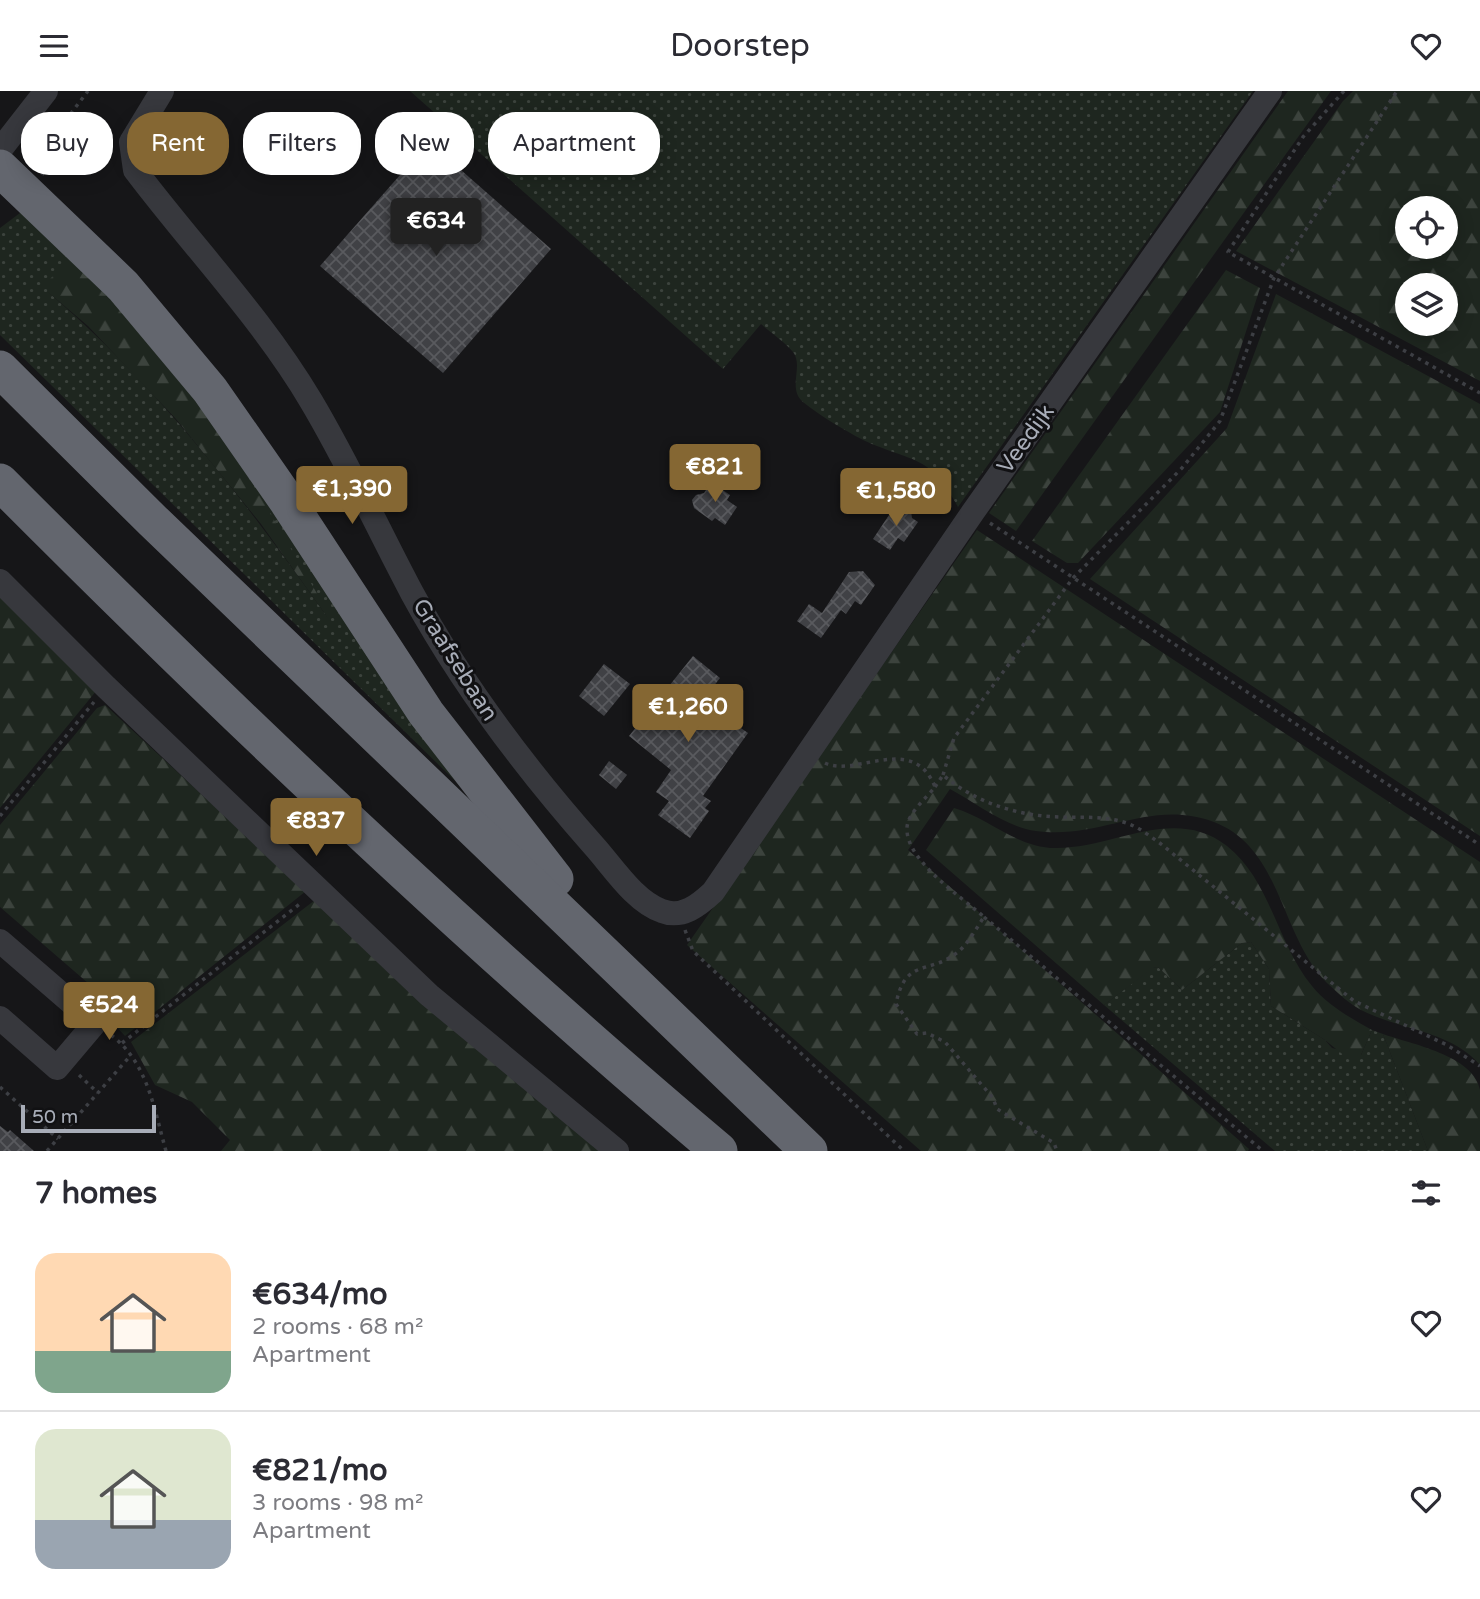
<!DOCTYPE html>
<meta charset="utf-8">
<style>
:root{--surface:#fff;--page:#f7f7f7;--text:#2b2b33;--muted:#7c7c81;--line:#e1e1e2;--accent:#856733}
body{margin:0;font-family:"Varela Round",sans-serif;background:var(--page);color:var(--text);height:100vh;display:flex;flex-direction:column;font-size:26px;white-space:nowrap}
*{box-sizing:border-box;margin:0}
p{font-size:23px;color:var(--muted)}
.icon{flex:none;width:38px;height:38px;fill:none;stroke:currentColor;stroke-width:2;stroke-linecap:round;stroke-linejoin:round}
.map{position:relative;height:1060px;overflow:hidden}
.details{display:flex;flex-direction:column;background:var(--surface);flex:1}
.details>*{flex:none}
.banner{position:absolute;left:21px;top:21px;width:700px;height:63px;display:flex;gap:14px}
.controls{position:absolute;left:1395px;top:105px;display:grid;gap:14px}
.controls a{display:grid;place-items:center;width:63px;height:63px;border-radius:50%;background:var(--surface);box-shadow:0 4px 18px #0003;font-size:35px}
.scale{position:absolute;left:21px;bottom:18px;width:135px;box-sizing:border-box;padding-left:7px;border:4px solid #a8adb8;border-top:0;font-size:19px;line-height:24px;white-space:nowrap;color:#a8adb8;-webkit-text-stroke:5px #111113;paint-order:stroke}
.price{position:absolute;translate:-50% -60px;padding:0 16px;border-radius:7px;background:var(--accent);color:#fff;font-size:23px;line-height:46px;filter:drop-shadow(0 2px 4px #0008)}
.price::after{content:'';position:absolute;left:50%;top:42px;width:21px;height:16px;margin-left:-10px;background:inherit;clip-path:polygon(0 0,100% 0,50% 100%)}
.price.selected{background:#222;color:#fff}
ul{padding:0;list-style:none}
li{display:flex;align-items:center;gap:21px;height:175px;padding:0 35px}
li+li{border-top:2px solid var(--line)}
li span{display:grid;place-items:center;flex:none;width:196px;height:140px;border-radius:21px;color:#555}
li>.icon{margin-inline-start:auto}
span .icon{width:84px;height:84px;fill:#fffc;stroke-width:1}
li b{font-size:30px}
h2{display:flex;justify-content:space-between;align-items:center;height:84px;padding:0 35px;font-size:30px}
.tag{padding:0 24px;border-radius:28px;background:var(--surface);box-shadow:0 4px 18px #0003;font-size:24px;line-height:63px}
.tag.selected{background:var(--accent);color:#fff}
header{display:flex;justify-content:space-between;align-items:center;height:91px;padding:0 35px;background:var(--surface);font-size:32px;font-weight:600}
.map>svg:first-child{display:block}
.grass{fill:url(#grass-dots);fill-rule:evenodd}
.forest{fill:url(#forest-firs);fill-rule:evenodd}
.building{fill:url(#building-cross-hatch)}
.lines{fill:none;stroke-linecap:round;stroke-linejoin:round}
.path{stroke:#3d3f44;stroke-width:3.5;stroke-dasharray:3.5 5;stroke-linecap:butt}
.minor{stroke:#37383d;stroke-width:24}
.highway{stroke:#63666e;stroke-width:37}
.labels{text-anchor:middle;dominant-baseline:central;stroke-width:6;stroke-linejoin:round;paint-order:stroke}
.street-label{font-size:23px;fill:#a8adb8;stroke:#111113}
</style>
<header><svg class="icon" aria-label="menu" viewBox="0 0 24 24"><path d="M4 6h16M4 12h16M4 18h16"/></svg>Doorstep<svg class="icon" aria-label="heart" viewBox="0 0 24 24"><path d="M12 20l-8-8c-3-5 5-10 8-4 3-6 11-1 8 4z"/></svg></header>
<div class="map">
<svg width="1480" height="1060" viewBox="0 0 1480 1060">
<defs>
<pattern id="grass-dots" width="8" height="8" patternUnits="userSpaceOnUse" patternTransform="scale(1.75)"><rect width="8" height="8" fill="#1e261f"/><path d="M2 2h.1M6 6h.1" fill="none" stroke="#3c433d" stroke-width="1.8" stroke-linecap="round"/></pattern>
<pattern id="forest-firs" width="22" height="20" patternUnits="userSpaceOnUse" patternTransform="scale(1.75)"><rect width="22" height="20" fill="#1e261f"/><path d="M5 1l3.5 6h-7zM16 11l3.5 6h-7z" fill="#3c433d"/></pattern>
<pattern id="building-cross-hatch" width="8" height="8" patternUnits="userSpaceOnUse" patternTransform="scale(1.75)"><rect width="8" height="8" fill="#404145"/><path d="M0 0l8 8M0 8l8-8" fill="none" stroke="#595a5e"/></pattern>
</defs>
<rect width="100%" height="100%" fill="#161618"/>
<g class="grass">
<path d="M410 0H1253L958 416C932 367 919 372 872 353 853 345 819 324 803 311 787 297 804 275 793 261 785 251 771 242 761 233L723 278Z"/>
<path d="M28 116 201 307 493 727 0 244V137ZM48 201 197 311 328 527C245 410 158 295 48 201Z"/>
<polygon points="1251,851 1269,878 1271,915 1325,949 1332,957 1361,964 1372,939 1383,943 1428,1060 1275,1060 1104,914 1152,877 1158,876 1182,899 1242,852"/>
</g>
<g class="forest">
<polygon points="1288,0 1331,0 1016,440 989,422"/>
<path d="M1353 0H1480V290L1236 160 1343 10ZM1407 117H1446V156H1407ZM1446 194V233H1407V194Z"/>
<path d="M74 171C117 215 161 261 198 311 247 379 288 453 330 525L328 527 261 433 176 328 88 235 48 201 46 192 66 172Z"/>
<polygon points="1226,179 1260,197 1220,321 1078,472 1067,472 1032,450"/>
<polygon points="1276,203 1480,313 1480,745 1090,488 1227,337"/>
<path d="M977 439 1480 771V974C1450 938 1394 939 1356 916 1346 910 1336 900 1327 892 1280 845 1282 757 1214 731 1150 707 1101 749 1036 740 1006 736 976 712 950 698L908 759 1249 1058 1248 1060H921L687 854Z"/>
<polygon points="0,504 97,599 0,717"/>
<polygon points="105,614 306,800 125,945 111,930 118,918 0,816 0,734 97,617"/>
<path d="M954 717C989 727 1018 758 1057 757 1115 757 1174 714 1227 755 1271 790 1277 853 1312 895 1328 915 1351 927 1372 939L1361 964 1352 971 1325 949 1271 915 1269 878 1251 851 1242 852 1182 899 1158 876 1153 877 1104 914 926 759Z"/>
<polygon points="315,809 601,1060 221,1060 230,1049 192,1011 155,994 131,951"/>
<path d="M1383 943C1410 953 1474 964 1480 999 1480 1018 1480 1041 1480 1060H1428Z"/>
</g>
<g class="building">
<polygon points="429,51 551,158 443,282 320,175"/>
<polygon points="711,391 730,404 727,409 737,416 725,434 715,427 712,430 694,417 692,409 696,404 704,402"/>
<polygon points="895,415 911,420 912,427 918,431 904,451 898,447 890,459 873,448"/>
<polygon points="863,480 875,494 861,514 855,510 846,523 841,519 821,547 797,530 809,513 822,522 849,481"/>
<polygon points="693,565 720,587 702,610 748,642 703,705 711,710 705,717 709,720 690,747 658,724 669,710 656,701 671,679 629,645"/>
<polygon points="604,573 630,593 604,625 579,605"/>
<polygon points="609,670 627,684 616,698 599,684"/>
<polygon points="0,1035 8,1041 10,1039 34,1060 0,1060"/>
</g>
<g class="lines">
<g class="path">
<polyline points="1344,0 1303,46 1228,161 1480,302"/>
<polyline points="88,37 110,57"/>
<polyline points="42,84 62,34 88,0"/>
<polyline points="990,432 1480,754"/>
<path d="M825 672C855 687 913 641 935 696 928 705 912 719 908 731 898 765 962 806 984 826 977 836 968 853 958 861 930 884 905 866 896 913L917 943 927 942 945 951 993 1007 997 1018 1054 1052 1057 1060"/>
<polyline points="943,684 954,647 1073,487 1182,377 1220,330 1274,187 1397,0"/>
<path d="M935 696 943 684C974 711 1018 725 1059 726 1083 727 1106 724 1129 733 1140 737 1151 746 1161 753L1354 910 1447 954 1480 975"/>
<polyline points="0,725 94,611"/>
<polyline points="984,826 1263,1060"/>
<polyline points="685,839 693,860 904,1060"/>
<path d="M111 944C148 972 154 1018 166 1060"/>
<polyline points="122,952 301,812"/>
<polyline points="79,984 98,1002"/>
<polyline points="0,996 58,1048"/>
<polyline points="47,1060 131,964"/>
</g>
<g class="minor">
<path d="M162 0 131 51 135 79C193 156 261 226 311 310 348 372 378 438 412 502 462 594 525 677 594 755 613 776 634 810 662 820 682 828 699 814 713 801L973 421 1270 0"/>
<polyline points="0,59 46,0"/>
<polyline points="0,490 106,596 429,904 617,1060"/>
<polyline points="0,850 95,932 57,977 0,927"/>
</g>
<g class="highway">
<polyline points="0,77 123,195 210,299 288,411 426,622 555,788"/>
<polyline points="0,278 153,430 809,1060"/>
<path d="M0 391C231 623 469 849 719 1060"/>
</g>
</g>
<g class="labels">
<g class="street-label">
<text transform="translate(1026 348) rotate(-54)">Veedijk</text>
<text transform="translate(455 569) rotate(58)">Graafsebaan</text>
</g>
</g>
</svg>
<div class="controls">
<a><svg class="icon" aria-label="locate" viewBox="0 0 24 24"><circle cx="12" cy="12" r="6"/><path d="M12 2v4M12 18v4M2 12h4M18 12h4"/></svg></a>
<a><svg class="icon" aria-label="layers" viewBox="0 0 24 24"><path d="M12 4l9 5-9 5-9-5zM3 14l9 5 9-5"/></svg></a>
</div>
<div class="scale">50 m</div>
<b class="price selected" style="left:436px;top:167px">€634</b>
<b class="price" style="left:715px;top:413px">€821</b>
<b class="price" style="left:352px;top:435px">€1,390</b>
<b class="price" style="left:896px;top:437px">€1,580</b>
<b class="price" style="left:688px;top:653px">€1,260</b>
<b class="price" style="left:316px;top:767px">€837</b>
<b class="price" style="left:109px;top:951px">€524</b>
<div class="banner">
<a class="tag">Buy</a>
<a class="tag selected">Rent</a>
<a class="tag">Filters</a>
<a class="tag">New</a>
<a class="tag">Apartment</a>
</div>
</div>
<section class="details">
<h2>7 homes<svg class="icon" aria-label="filters" viewBox="0 0 24 24"><path d="M4 7h16M4 17h16"/><circle cx="9" cy="7" r="2"/><circle cx="15" cy="17" r="2"/></svg></h2>
<ul>
<li><span style="background:linear-gradient(#ffd9b3 70%,#7fa58c 0)"><svg class="icon" aria-label="home" viewBox="0 0 24 24"><path d="M3 11l9-7 9 7M6 9v11h12V9"/></svg></span><div><b>€634/mo</b><p>2 rooms · 68 m²</p><p>Apartment</p></div><svg class="icon" aria-label="heart" viewBox="0 0 24 24"><path d="M12 20l-8-8c-3-5 5-10 8-4 3-6 11-1 8 4z"/></svg></li>
<li><span style="background:linear-gradient(#dfe7d0 65%,#9aa5b1 0)"><svg class="icon" aria-label="home" viewBox="0 0 24 24"><path d="M3 11l9-7 9 7M6 9v11h12V9"/></svg></span><div><b>€821/mo</b><p>3 rooms · 98 m²</p><p>Apartment</p></div><svg class="icon" aria-label="heart" viewBox="0 0 24 24"><path d="M12 20l-8-8c-3-5 5-10 8-4 3-6 11-1 8 4z"/></svg></li>
</ul>
</section>
